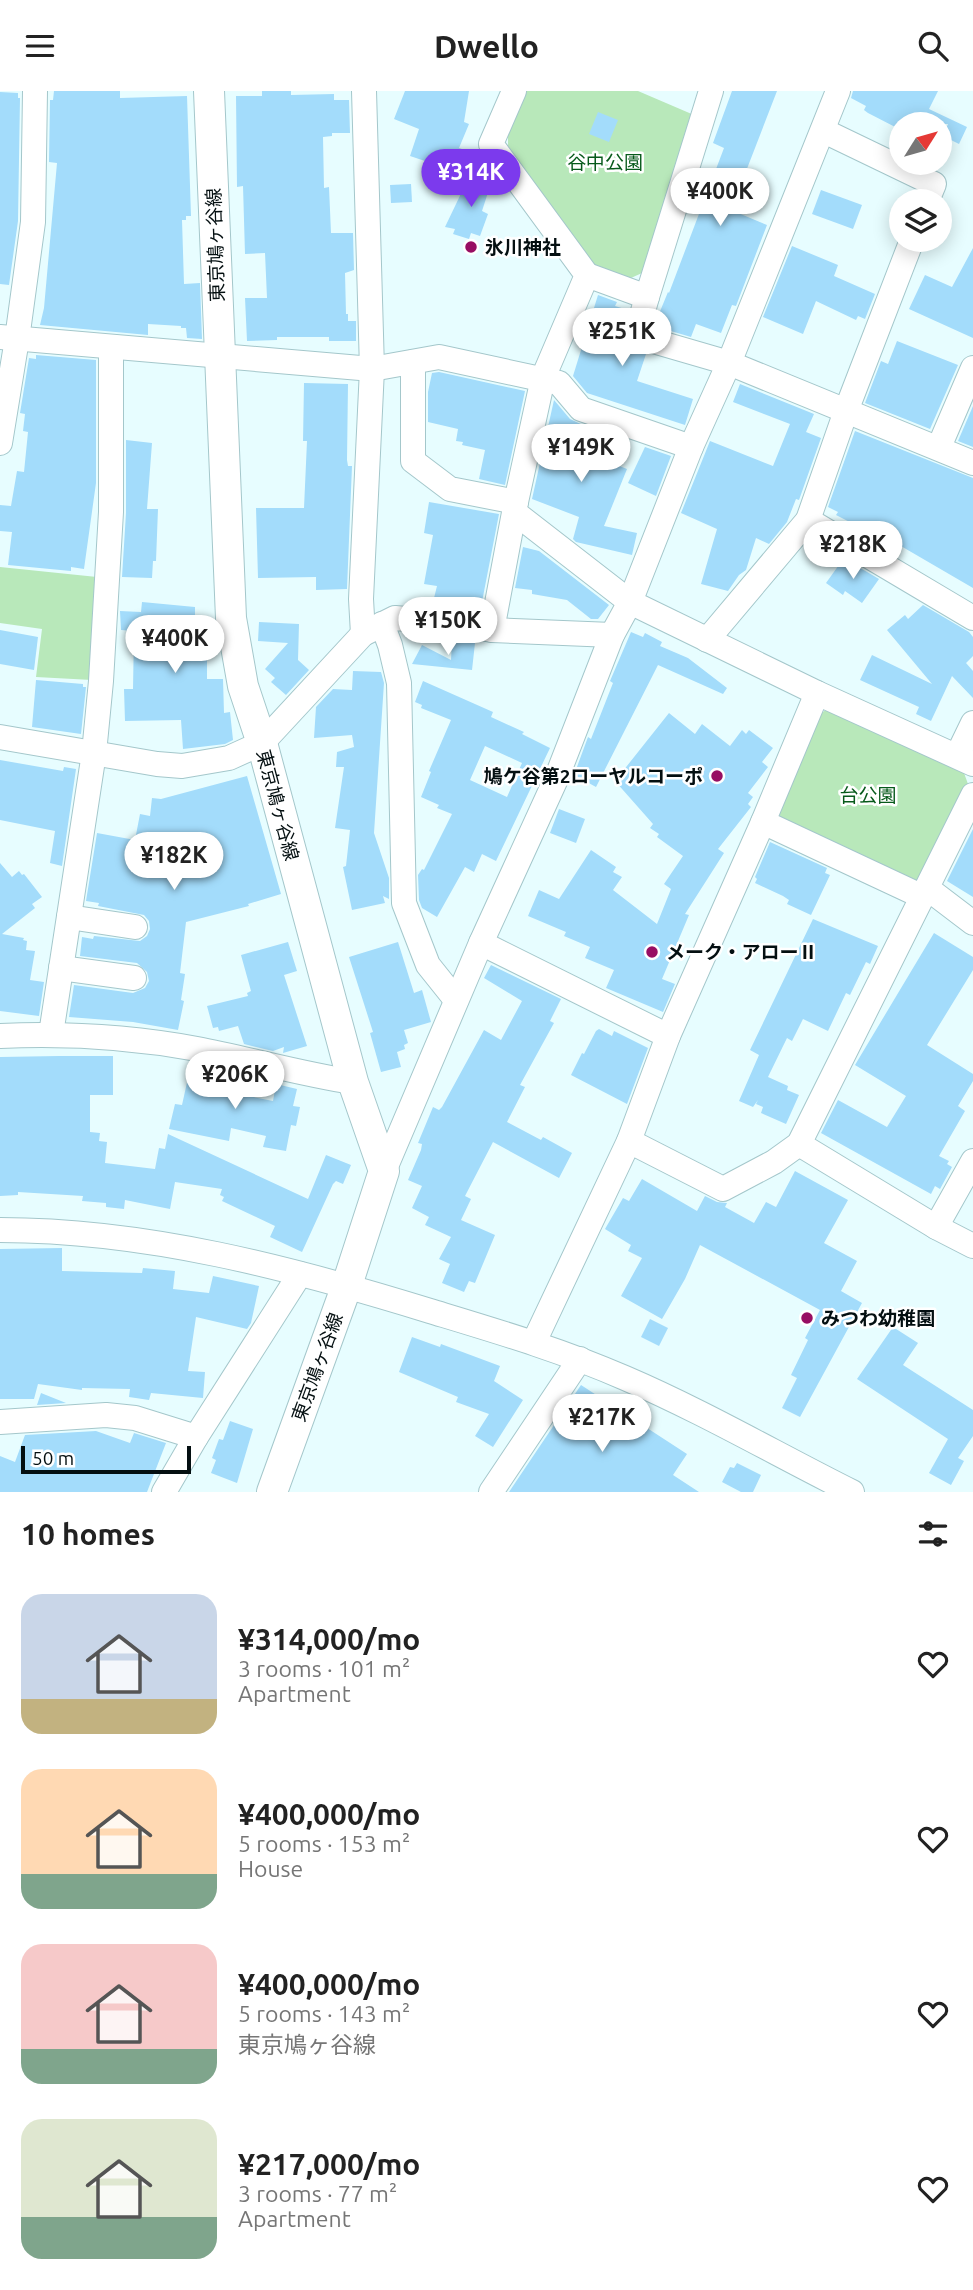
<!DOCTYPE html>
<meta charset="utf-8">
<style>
:root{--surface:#fff;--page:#f6f6f6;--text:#222;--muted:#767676;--accent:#7c3aed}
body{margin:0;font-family:Ubuntu,"Noto Sans JP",sans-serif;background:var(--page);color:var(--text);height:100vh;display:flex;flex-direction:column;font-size:26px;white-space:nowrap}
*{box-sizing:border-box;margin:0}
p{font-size:23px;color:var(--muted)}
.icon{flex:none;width:38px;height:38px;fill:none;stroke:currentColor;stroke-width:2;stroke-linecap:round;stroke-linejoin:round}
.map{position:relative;height:1401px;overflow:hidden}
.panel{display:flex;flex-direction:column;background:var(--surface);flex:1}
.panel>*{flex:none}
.needle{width:46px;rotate:53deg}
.fabs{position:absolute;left:889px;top:21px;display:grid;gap:14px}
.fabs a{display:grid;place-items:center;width:63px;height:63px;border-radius:50%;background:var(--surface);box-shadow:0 4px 18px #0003;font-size:35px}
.scale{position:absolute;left:21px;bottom:18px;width:170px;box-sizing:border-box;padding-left:7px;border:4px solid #040f11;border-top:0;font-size:19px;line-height:24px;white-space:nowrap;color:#040f11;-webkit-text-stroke:5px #fff;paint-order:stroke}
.price{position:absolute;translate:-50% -60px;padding:0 16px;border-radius:24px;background:#fff;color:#222;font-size:23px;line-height:46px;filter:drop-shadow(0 2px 4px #0008)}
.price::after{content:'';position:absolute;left:50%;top:42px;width:21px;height:16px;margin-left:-10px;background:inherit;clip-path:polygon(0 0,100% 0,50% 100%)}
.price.current{background:var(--accent);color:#fff}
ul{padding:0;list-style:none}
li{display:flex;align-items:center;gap:21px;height:175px;padding:0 21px}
li span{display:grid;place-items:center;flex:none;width:196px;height:140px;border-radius:21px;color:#555}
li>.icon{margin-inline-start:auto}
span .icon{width:84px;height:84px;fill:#fffc;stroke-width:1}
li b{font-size:30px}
h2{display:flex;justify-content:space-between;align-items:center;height:84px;padding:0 21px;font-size:30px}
header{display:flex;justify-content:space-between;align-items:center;height:91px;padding:0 21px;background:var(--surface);font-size:32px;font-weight:700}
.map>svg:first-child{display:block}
.green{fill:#b8e8ba}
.building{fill:#a3dcfb;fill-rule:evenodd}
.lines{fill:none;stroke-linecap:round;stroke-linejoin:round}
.minor-casing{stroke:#a4c7cb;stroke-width:26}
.major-casing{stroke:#a4c7cb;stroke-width:32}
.minor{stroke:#fff;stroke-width:24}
.major{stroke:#fff;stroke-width:30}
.poi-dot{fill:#970e63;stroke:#fff;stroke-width:2.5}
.labels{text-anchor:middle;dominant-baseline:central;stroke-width:5;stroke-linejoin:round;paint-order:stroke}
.park-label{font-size:19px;fill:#075a1b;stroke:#fff}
.street-label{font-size:19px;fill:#040f11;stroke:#fff}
.poi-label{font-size:19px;font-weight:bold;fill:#040f11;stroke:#fff;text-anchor:start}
</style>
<header><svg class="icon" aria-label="menu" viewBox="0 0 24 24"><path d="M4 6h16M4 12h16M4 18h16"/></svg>Dwello<svg class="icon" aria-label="search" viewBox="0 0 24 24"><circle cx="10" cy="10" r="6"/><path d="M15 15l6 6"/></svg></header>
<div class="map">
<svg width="973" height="1401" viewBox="0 0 973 1401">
<rect width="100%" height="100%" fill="#e7fdff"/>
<g class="green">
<polygon points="526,0 638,0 694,24 642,182 631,187 592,174 508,55 508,42"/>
<polygon points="0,476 97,486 92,589 36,586 42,538 0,532"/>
<polygon points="827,618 964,682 968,693 920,789 914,792 779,729 776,723 819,624"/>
</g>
<g class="building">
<polygon points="54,0 120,0 120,7 187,5 191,125 186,125 186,129 182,129 184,193 200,192 202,248 187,247 186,237 181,237 181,235 148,233 148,244 40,234 44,217 57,72 49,71 50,9 53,9"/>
<polygon points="262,0 291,0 291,4 334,3 334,9 349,9 350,42 332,42 332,45 323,46 324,97 329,96 331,142 353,142 354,179 345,182 346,223 348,223 348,230 356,230 356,250 329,250 329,246 277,246 277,249 247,250 245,207 267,207 265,162 245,163 243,95 237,96 236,5 262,5"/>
<polygon points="405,0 469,0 464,31 469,33 459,57 465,59 458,81 410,65 419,38 394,28"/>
<polygon points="732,0 777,0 731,119 767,134 736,215 732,214 721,242 696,233 691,246 654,235 668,201 669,202 724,57 713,52"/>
<polygon points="853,0 938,0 929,18 967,36 959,53 943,45 948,33 901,33 901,39 868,22 864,19 866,15 851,7"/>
<polygon points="0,1 18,2 18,7 20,7 18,130 9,194 0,193"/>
<polygon points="598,21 618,29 609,51 589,43"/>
<polygon points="493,86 482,120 488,123 480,145 471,142 469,148 453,143 455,138 445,136 468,88"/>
<polygon points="411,93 412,111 391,112 390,94"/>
<polygon points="821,99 862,114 853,138 812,123"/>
<polygon points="792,155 838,174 834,185 875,203 865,228 858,225 856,229 816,210 803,243 763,226"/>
<polygon points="973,157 973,247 909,218 925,184 952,196"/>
<polygon points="598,204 617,211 615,215 628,219 622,241 622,249 631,259 646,263 637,290 693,308 685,334 587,302 573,285"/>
<polygon points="897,250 958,274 930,338 865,312 881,270 888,273"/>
<polygon points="36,264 96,269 96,392 84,478 71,476 71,480 8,474 12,441 0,440 0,414 11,415 17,380 24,381 28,341 23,340 25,323 20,322 29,267 36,268"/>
<polygon points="439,281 525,300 505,394 479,388 485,359 462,354 463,351 456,350 458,338 428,331 428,301 432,282"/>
<polygon points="304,292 348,293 347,369 348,375 352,375 347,498 316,499 316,486 258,487 256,417 304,417 307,350 303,350"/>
<polygon points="740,293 814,323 806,341 821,347 799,409 796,408 787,431 769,453 756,447 746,479 739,484 728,500 701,493 717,438 681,422 710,350 773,375 790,333 733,311"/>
<polygon points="554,309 570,328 585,335 582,350 591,351 589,363 627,378 604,435 637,442 632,464 576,451 573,448 579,426 532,408"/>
<polygon points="973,315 973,356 958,350"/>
<polygon points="855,340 973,387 973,497 882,444 897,462 896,464 867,447 871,442 836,424 838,421 828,416"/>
<polygon points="126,349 152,352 147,418 158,418 156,470 153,470 152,487 122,486 126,422"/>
<polygon points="645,356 671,365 656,405 628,392"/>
<polygon points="429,411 499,423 481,516 434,507 437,495 424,493 433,444 424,442"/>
<polygon points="523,456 539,460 609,514 598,528 591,528 567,509 532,503 532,499 515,497"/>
<polygon points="841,471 848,475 850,471 879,488 862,512 845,500 843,504 826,492"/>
<polygon points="142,511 195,516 195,529 202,529 201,545 205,545 204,564 207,564 207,588 223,588 224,622 230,621 233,649 225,653 183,658 181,629 125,630 124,598 133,598 134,540 121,539 120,520 141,521"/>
<polygon points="923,514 969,541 973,546 973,565 966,572 973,580 973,607 952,585 931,630 916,623 919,616 860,589 872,564 932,593 887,539 905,524 908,528"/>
<polygon points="259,531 299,533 298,569 309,579 286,604 271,591 275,587 265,578 288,552 258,550"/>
<polygon points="0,539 38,546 34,579 0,573"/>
<polygon points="631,541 643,546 645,542 662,551 660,555 688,567 727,597 723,603 658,574 596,696 574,684 588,646 591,648 613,592 610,590"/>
<polygon points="452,550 475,552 472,579 412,573 422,554 451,569"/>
<polygon points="353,580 381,581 384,592 374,742 389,787 389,808 383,805 385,812 352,819 343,776 346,775 350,739 335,737 344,676 336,676 337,661 354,656 352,644 314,647 316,616 333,598 352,599"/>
<polygon points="36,589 83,593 83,596 86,596 81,643 32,636"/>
<path d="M423 590 493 621 491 626 524 641 522 643 550 657 496 770 482 763 474 781 465 776 437 826 422 817 419 809 418 784 422 778 424 779 452 723 437 717 439 714 421 706 431 681 429 680 451 629 421 617 422 614 415 611ZM485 655 522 672 507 706 470 689Z"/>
<polygon points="669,622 695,643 702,633 730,655 742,639 746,643 749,639 773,657 762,671 768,676 748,702 753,706 748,713 751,716 718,758 724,762 685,823 689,824 662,888 675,893 663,921 606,897 614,879 585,867 590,856 564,845 566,841 528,825 539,799 559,808 591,759 616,776 613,781 622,786 613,799 657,833 671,798 664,793 683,765 657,746 659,743 650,737 653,733 615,690"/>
<polygon points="0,669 63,680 64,676 76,678 62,775 50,772 55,740 0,729"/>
<polygon points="247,685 281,803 248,813 249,815 186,831 180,882 185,883 181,909 184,910 178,939 133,931 69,926 74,894 133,902 145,897 149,890 147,881 137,872 80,865 82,846 93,848 94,845 140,850 147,845 150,838 149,830 144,824 98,815 99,812 86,810 97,742 135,749 140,723 150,725 152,707 161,708"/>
<polygon points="559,718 585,728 576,752 550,742"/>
<polygon points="973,738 973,806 947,790"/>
<polygon points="770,751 827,777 825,782 830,784 811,824 787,813 789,809 783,805 755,792 757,788 755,786"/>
<polygon points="0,772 12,786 19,780 22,784 24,783 42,806 32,813 35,817 2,843 24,847 23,849 27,850 26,859 35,860 30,889 44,891 39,925 0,920"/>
<polygon points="813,828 878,855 870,873 866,871 850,904 846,902 828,940 803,928 792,950 787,947 768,986 788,995 787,999 799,1004 786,1033 761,1022 763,1016 756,1013 758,1009 753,1016 739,1010 759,964 750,959"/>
<polygon points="934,842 973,866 973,879 927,954 973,983 973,990 958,1015 965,1020 939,1065 949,1070 947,1073 952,1076 940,1098 935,1095 931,1103 821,1042 838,1009 887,1036 906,1005 855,974"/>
<polygon points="288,851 297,880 284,884 307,955 283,962 284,956 273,960 244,953 238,935 219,940 218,936 213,937 207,915 248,905 247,902 251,900 241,864"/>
<polygon points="398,851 414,902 422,899 431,931 404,939 408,952 404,954 405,958 397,961 401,976 381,981 370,942 373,941 349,866"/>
<polygon points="491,874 561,908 550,930 554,932 520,994 525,996 507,1031 541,1049 543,1046 572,1062 559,1087 493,1051 465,1105 471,1108 461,1129 495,1144 475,1192 469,1190 464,1201 442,1192 450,1173 439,1168 451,1146 425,1134 429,1126 412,1117 422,1095 408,1089 421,1059 422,1053 418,1052 433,1016 439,1019 442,1016 484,939 501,949 522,910 484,887"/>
<polygon points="599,938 612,945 614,940 648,957 627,1013 571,984 582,962 584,963 596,940"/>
<polygon points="59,965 113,965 113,1004 90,1004 90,1041 100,1042 99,1050 107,1051 105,1072 155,1078 159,1057 165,1058 168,1043 308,1108 326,1064 351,1074 343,1093 336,1090 333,1093 302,1161 270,1146 275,1135 222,1110 224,1106 220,1104 222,1098 175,1091 170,1118 125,1109 124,1118 106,1116 106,1112 82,1110 83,1105 18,1101 18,1104 0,1105 0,966"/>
<polygon points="200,982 223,987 225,982 242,986 238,1003 273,1010 276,993 297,998 293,1015 300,1016 296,1035 291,1034 286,1060 263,1056 266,1045 231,1037 229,1050 169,1038 175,1013 182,1014 188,987 199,990"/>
<polygon points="795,1080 848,1109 824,1152 857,1170 841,1200 862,1212 800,1326 782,1317 797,1287 791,1284 808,1249 805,1247 820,1219 700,1154 685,1188 662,1228 621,1205 642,1167 628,1160 631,1154 605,1138 623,1107 629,1110 642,1088 697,1120 705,1105 717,1111 727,1112 725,1116 754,1132 766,1111 776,1116"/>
<polygon points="62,1157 62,1180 142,1182 143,1177 175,1180 173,1198 209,1202 213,1185 259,1195 251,1232 247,1238 196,1226 188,1280 205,1281 203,1307 151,1302 149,1309 129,1306 130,1298 82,1297 82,1299 38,1293 34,1308 0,1308 0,1158"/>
<polygon points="650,1228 668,1237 659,1255 641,1246"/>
<polygon points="893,1236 918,1252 903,1274 973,1319 973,1345 958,1367 964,1370 951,1394 929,1382 948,1348 857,1288"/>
<polygon points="412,1246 440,1256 441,1253 500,1275 494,1290 523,1309 493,1356 475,1345 489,1323 456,1311 458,1306 399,1281"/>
<polygon points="581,1294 687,1363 673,1384 699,1401 509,1401"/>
<polygon points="41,1302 66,1312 37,1314"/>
<polygon points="230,1330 253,1338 237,1392 211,1382 216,1369 212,1367 219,1348 223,1349"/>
<polygon points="96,1340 130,1352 134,1342 166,1352 147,1401 0,1401 0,1365 15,1371 25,1344"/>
<polygon points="737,1372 761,1384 753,1401 741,1401 722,1391 730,1376 734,1377"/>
</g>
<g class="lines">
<defs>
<g id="minor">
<polyline points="824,40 934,93 927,110"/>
<polyline points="587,184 647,206 636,245 729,272 973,372"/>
<polyline points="647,206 711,0"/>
<polyline points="0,246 372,278 439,266 559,292 581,318 691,356"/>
<polyline points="413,271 413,370 450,398 516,411"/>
<polyline points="0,352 17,248 33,131 35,0"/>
<polyline points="939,356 973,277"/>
<polyline points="514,421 630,511 817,602 973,673"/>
<polyline points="808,429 973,527"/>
<polyline points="382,533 390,554 399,592 404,812 428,874 456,909"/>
<polyline points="492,539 516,411 543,287 587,184 491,53 514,0"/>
<polyline points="363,543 361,508 372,278 364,0"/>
<polyline points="707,549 808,429 846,320 912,149"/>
<polyline points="0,646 157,673 182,675 229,667 262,652 363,543 395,527 450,532 492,539 612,544"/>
<polyline points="957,665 973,632"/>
<polyline points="763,731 921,805"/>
<polyline points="927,797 973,832"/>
<polyline points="69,826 135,836"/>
<polyline points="481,852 668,945"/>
<polyline points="61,877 134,887"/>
<polyline points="51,943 94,662 101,590 111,421 111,257"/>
<path d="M0 945C66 942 132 946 197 958 249 968 301 983 353 991"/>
<polyline points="629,1050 723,1098 774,1071 799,1053 973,704"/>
<polyline points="799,1053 936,1136 973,1155"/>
<polyline points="384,1080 481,852 556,688 612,544 630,511 691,356 729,272 838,0"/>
<polyline points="936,1136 973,1070"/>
<path d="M0 1139C146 1139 291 1177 430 1220 496 1240 561 1259 625 1287 702 1320 776 1363 852 1401"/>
<polyline points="534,1251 629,1050 668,945 763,731 817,602"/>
<polyline points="0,1331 106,1324 135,1327 196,1346"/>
<polyline points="164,1401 196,1346 300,1183"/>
<polyline points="491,1401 580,1268"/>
</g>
<polyline id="major" points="209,0 231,527 243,595 262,652 353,991 384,1080 347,1194 272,1401"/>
</defs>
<use href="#minor" class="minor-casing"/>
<use href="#major" class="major-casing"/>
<use href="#minor" class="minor"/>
<use href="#major" class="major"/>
</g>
<g class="poi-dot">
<circle cx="471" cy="156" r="7"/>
<circle cx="717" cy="685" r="7"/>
<circle cx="652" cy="861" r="7"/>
<circle cx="807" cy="1227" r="7"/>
</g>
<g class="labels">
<g class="park-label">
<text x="605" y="71">谷中公園</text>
<text x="868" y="704">台公園</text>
</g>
<g class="street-label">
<text transform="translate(215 154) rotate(-92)">東京鳩ヶ谷線</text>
<text transform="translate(278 714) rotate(75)">東京鳩ヶ谷線</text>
<text transform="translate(317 1276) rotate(-70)">東京鳩ヶ谷線</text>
</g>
<g class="poi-label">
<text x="485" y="156">氷川神社</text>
<text x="703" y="685" text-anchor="end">鳩ケ谷第2ローヤルコーポ</text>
<text x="666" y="861">メーク・アローⅡ</text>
<text x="821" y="1227">みつわ幼稚園</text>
</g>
</g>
</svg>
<div class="fabs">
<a><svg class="needle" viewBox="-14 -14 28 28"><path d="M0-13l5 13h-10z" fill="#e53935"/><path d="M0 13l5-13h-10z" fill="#767676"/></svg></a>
<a><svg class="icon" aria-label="layers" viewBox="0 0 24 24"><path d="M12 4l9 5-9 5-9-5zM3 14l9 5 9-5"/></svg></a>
</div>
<div class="scale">50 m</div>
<b class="price current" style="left:471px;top:118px">¥314K</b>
<b class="price" style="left:720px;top:137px">¥400K</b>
<b class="price" style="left:622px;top:277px">¥251K</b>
<b class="price" style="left:581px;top:393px">¥149K</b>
<b class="price" style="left:853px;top:490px">¥218K</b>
<b class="price" style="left:448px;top:566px">¥150K</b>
<b class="price" style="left:175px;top:584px">¥400K</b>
<b class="price" style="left:174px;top:801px">¥182K</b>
<b class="price" style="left:235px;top:1020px">¥206K</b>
<b class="price" style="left:602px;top:1363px">¥217K</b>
</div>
<section class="panel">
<h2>10 homes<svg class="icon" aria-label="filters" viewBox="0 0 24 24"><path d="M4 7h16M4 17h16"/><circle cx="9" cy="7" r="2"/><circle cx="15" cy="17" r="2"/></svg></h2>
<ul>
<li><span style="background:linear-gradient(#c9d6e8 75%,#c2b280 0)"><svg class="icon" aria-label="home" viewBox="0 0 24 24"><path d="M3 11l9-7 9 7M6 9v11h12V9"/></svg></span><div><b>¥314,000/mo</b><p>3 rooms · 101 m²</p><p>Apartment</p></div><svg class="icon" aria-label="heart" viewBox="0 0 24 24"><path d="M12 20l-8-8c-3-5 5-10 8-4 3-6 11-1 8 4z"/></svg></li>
<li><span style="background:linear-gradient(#ffd9b3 75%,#7fa58c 0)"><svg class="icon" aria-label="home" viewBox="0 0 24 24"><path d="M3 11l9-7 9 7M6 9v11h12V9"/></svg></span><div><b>¥400,000/mo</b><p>5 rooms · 153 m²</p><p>House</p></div><svg class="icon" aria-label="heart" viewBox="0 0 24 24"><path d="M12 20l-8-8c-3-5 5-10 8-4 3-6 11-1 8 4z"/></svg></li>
<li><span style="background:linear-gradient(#f6c9c9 75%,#7fa58c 0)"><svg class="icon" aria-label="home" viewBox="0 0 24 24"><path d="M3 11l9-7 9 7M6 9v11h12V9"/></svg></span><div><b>¥400,000/mo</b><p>5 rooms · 143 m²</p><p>東京鳩ヶ谷線</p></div><svg class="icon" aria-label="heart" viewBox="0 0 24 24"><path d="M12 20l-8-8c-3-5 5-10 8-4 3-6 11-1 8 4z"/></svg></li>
<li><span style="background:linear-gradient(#dfe7d0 70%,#7fa58c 0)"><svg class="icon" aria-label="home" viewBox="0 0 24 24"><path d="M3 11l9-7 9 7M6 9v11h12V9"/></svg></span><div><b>¥217,000/mo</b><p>3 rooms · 77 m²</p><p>Apartment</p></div><svg class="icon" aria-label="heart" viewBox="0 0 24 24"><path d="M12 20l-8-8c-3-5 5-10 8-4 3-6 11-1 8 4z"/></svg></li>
</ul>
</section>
